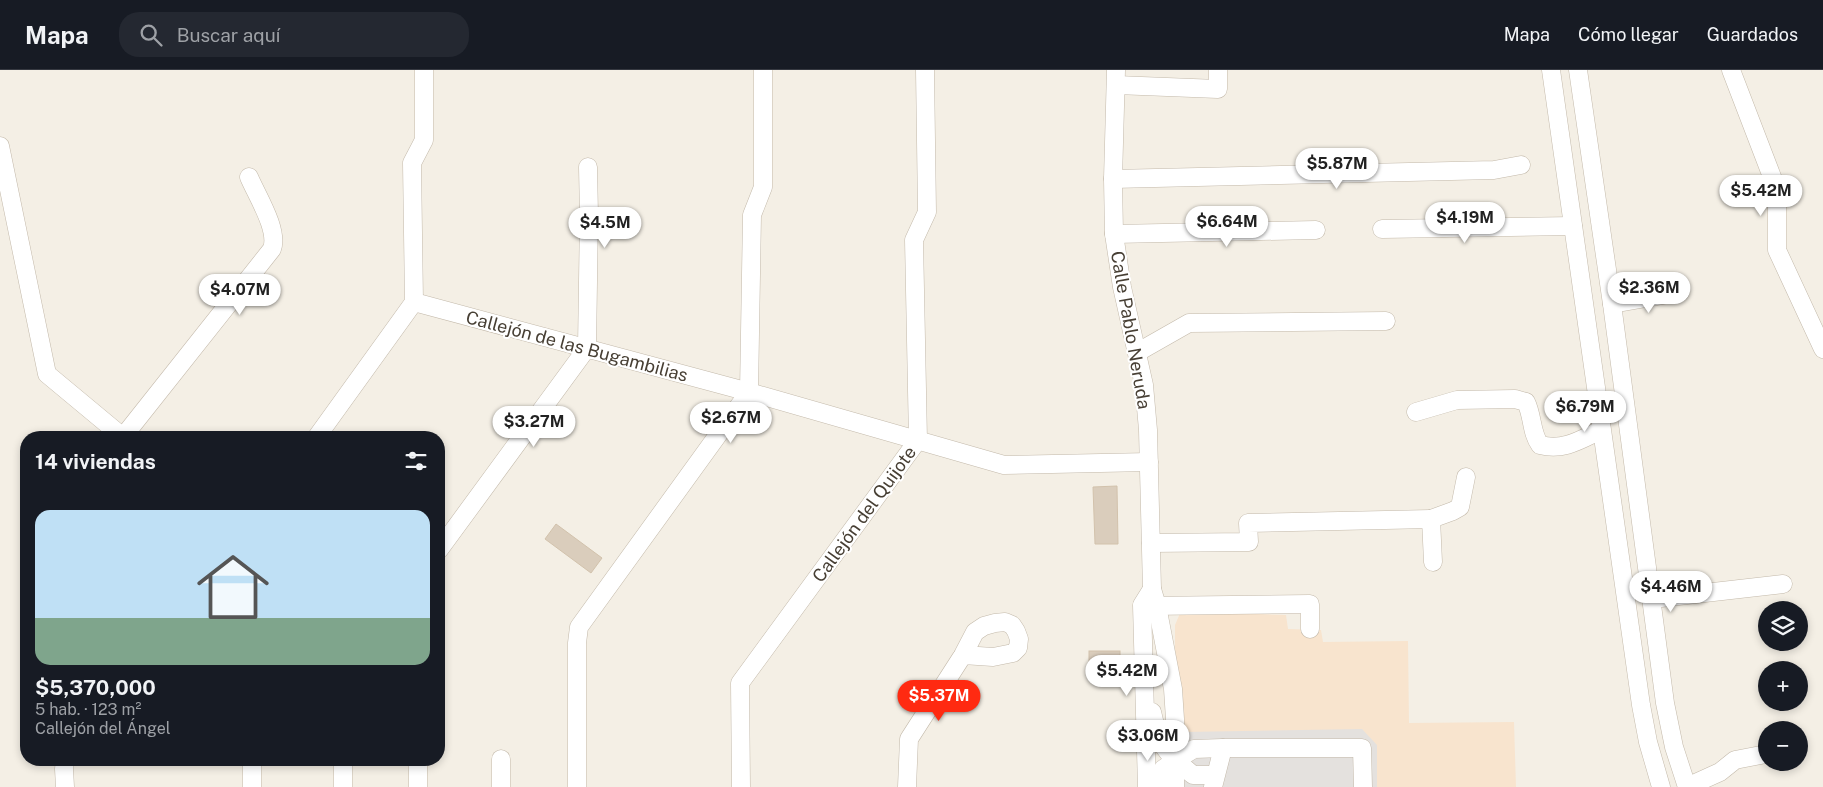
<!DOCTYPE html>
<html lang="es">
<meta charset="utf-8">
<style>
:root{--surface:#171b24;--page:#242831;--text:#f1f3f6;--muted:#9ea1a6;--line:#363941;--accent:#ff2a11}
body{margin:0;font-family:"Public Sans",sans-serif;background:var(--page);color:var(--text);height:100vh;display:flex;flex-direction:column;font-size:19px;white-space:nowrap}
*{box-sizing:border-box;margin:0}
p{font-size:16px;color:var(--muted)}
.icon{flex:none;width:28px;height:28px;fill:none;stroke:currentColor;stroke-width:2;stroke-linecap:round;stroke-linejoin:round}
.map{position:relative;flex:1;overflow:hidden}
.panel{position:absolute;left:20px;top:361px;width:425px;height:335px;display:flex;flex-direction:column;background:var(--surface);border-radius:20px;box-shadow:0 2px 8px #0003}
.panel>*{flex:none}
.controls{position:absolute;left:1758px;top:531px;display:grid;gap:10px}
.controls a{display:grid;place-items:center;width:50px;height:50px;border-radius:50%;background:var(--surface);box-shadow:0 2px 8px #0003;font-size:25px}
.price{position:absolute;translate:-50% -42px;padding:0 11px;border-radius:18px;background:#fff;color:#222;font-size:16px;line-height:32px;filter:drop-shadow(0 1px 2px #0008)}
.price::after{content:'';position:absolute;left:50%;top:30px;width:15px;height:11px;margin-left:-8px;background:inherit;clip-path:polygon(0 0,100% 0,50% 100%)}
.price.selected{background:var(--accent);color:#fff}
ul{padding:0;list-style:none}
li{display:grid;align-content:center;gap:10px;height:265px;padding:0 15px}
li+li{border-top:1px solid var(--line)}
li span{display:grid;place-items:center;height:155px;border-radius:15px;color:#555}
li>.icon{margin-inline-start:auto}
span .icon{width:90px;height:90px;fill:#fffc;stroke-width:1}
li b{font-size:21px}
h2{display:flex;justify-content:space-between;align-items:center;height:60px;padding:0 15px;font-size:21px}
header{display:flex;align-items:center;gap:30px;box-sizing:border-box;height:70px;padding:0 25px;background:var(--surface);border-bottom:1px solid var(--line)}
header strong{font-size:24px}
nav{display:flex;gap:28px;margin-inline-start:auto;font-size:18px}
.search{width:350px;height:45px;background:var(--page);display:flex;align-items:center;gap:12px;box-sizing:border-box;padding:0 18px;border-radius:20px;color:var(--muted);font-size:19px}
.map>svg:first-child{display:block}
.commercial{fill:#f8e4ce}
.parking{fill:#e4e1de}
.building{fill:#dacdbc;stroke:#d2c2ac}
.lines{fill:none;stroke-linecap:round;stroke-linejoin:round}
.minor-casing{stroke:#c3b9aa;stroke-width:19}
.minor{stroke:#fff;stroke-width:18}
.labels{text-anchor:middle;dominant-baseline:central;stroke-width:4;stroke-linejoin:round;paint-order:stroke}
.street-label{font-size:18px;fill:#473f34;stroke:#fff}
</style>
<header>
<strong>Mapa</strong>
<div class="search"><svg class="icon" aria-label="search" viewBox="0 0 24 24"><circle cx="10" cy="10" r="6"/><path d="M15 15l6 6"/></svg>Buscar aquí</div>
<nav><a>Mapa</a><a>Cómo llegar</a><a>Guardados</a></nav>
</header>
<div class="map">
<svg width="1823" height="717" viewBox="0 0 1823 717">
<rect width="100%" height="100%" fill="#f4efe5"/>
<polygon class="commercial" points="1181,541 1286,545 1288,559 1321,560 1323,572 1408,571 1409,653 1514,652 1516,717 1183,717 1184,662 1175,579 1175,555"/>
<polygon class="parking" points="1362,659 1377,675 1377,717 1183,717 1184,662"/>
<g class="building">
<polygon points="1117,416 1118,474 1095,474 1093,417"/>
<polygon points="556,454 602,488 591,503 545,469"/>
<rect x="1089" y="581" width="31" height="21"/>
</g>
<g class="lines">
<defs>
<g id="minor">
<polyline points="1116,0 1113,109 1114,164 1122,217 1144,315 1148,360 1152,519 1157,536 1173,619 1175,649 1175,717"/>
<polyline points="1551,0 1641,635 1648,672 1661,717"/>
<polyline points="1578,0 1612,234 1665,633 1674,677 1687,717"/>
<polyline points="1731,0 1774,112 1777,135 1777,180 1823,279"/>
<polyline points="1116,15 1218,19 1218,0"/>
<polyline points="0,76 47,304 124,368"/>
<polyline points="1113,109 1494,100 1521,95"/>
<polyline points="1382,159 1573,156"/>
<polyline points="1114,164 1316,160"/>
<polyline points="414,232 749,322 1004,395 1149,392"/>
<polyline points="1612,234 1680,222"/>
<polyline points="1138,282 1189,253 1386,251"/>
<path d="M1416 342 1457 330 1515 329 1526 332C1533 346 1531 363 1540 375 1564 381 1580 370 1601 360"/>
<path d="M123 367 272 179C279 160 257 126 249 107"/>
<polyline points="316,368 414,232 412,93 424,70 424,0"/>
<polyline points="1431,449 1453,441 1460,437 1466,407"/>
<polyline points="1151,473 1249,472 1248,453 1431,449 1433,492"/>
<polyline points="439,480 587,278 589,145 588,97"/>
<polyline points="1652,529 1783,514"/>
<polyline points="1147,536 1310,534 1310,559"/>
<path d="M1152 642C1160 679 1165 681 1193 705H1215"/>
<polyline points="252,690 252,717"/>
<polyline points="343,690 343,717"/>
<polyline points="418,690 418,717"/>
<polyline points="65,717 64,699 65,690"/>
<polyline points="501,717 501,689"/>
<polyline points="577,717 577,573 579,557 749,322 752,145 763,117 763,0"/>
<polyline points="741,717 740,613 918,370 914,170 927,142 925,0"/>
<polyline points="907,717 909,669 963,585 975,562 984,556 995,553 1005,552 1012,555 1016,561 1019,569 1018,578 1013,583 993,587 963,585"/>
<polyline points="1147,717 1142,535 1152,519"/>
<polyline points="1157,717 1158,708 1163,699 1176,690 1194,679 1223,678"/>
<polyline points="1213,717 1223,678 1362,678 1363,717"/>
<polyline points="1687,717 1720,702 1735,690 1766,684"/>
</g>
</defs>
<use href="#minor" class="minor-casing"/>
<use href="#minor" class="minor"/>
</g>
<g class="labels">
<g class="street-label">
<text transform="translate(1131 260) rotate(80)">Calle Pablo Neruda</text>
<text transform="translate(577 276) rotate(15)">Callejón de las Bugambilias</text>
<text transform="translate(864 444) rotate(-54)">Callejón del Quijote</text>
</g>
</g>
</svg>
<div class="controls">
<a><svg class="icon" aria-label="layers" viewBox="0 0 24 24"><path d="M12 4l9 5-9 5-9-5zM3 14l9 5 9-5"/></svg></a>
<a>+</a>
<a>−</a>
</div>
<b class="price" style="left:1337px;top:120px">$5.87M</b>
<b class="price" style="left:1761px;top:147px">$5.42M</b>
<b class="price" style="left:1465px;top:174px">$4.19M</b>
<b class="price" style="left:1227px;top:178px">$6.64M</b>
<b class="price" style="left:605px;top:179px">$4.5M</b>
<b class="price" style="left:1649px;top:244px">$2.36M</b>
<b class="price" style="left:240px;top:246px">$4.07M</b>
<b class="price" style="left:1585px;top:363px">$6.79M</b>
<b class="price" style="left:731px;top:374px">$2.67M</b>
<b class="price" style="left:534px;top:378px">$3.27M</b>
<b class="price" style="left:1671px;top:543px">$4.46M</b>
<b class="price" style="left:1127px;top:627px">$5.42M</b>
<b class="price selected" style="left:939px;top:652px">$5.37M</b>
<b class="price" style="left:1148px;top:692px">$3.06M</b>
<section class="panel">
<h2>14 viviendas<svg class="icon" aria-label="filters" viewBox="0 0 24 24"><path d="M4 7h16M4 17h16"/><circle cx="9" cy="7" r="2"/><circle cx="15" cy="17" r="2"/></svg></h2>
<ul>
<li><span style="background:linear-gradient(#bfe0f5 70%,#7fa58c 0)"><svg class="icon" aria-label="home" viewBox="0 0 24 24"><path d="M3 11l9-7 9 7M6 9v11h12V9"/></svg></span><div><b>$5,370,000</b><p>5 hab. · 123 m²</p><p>Callejón del Ángel</p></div></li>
</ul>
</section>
</div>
